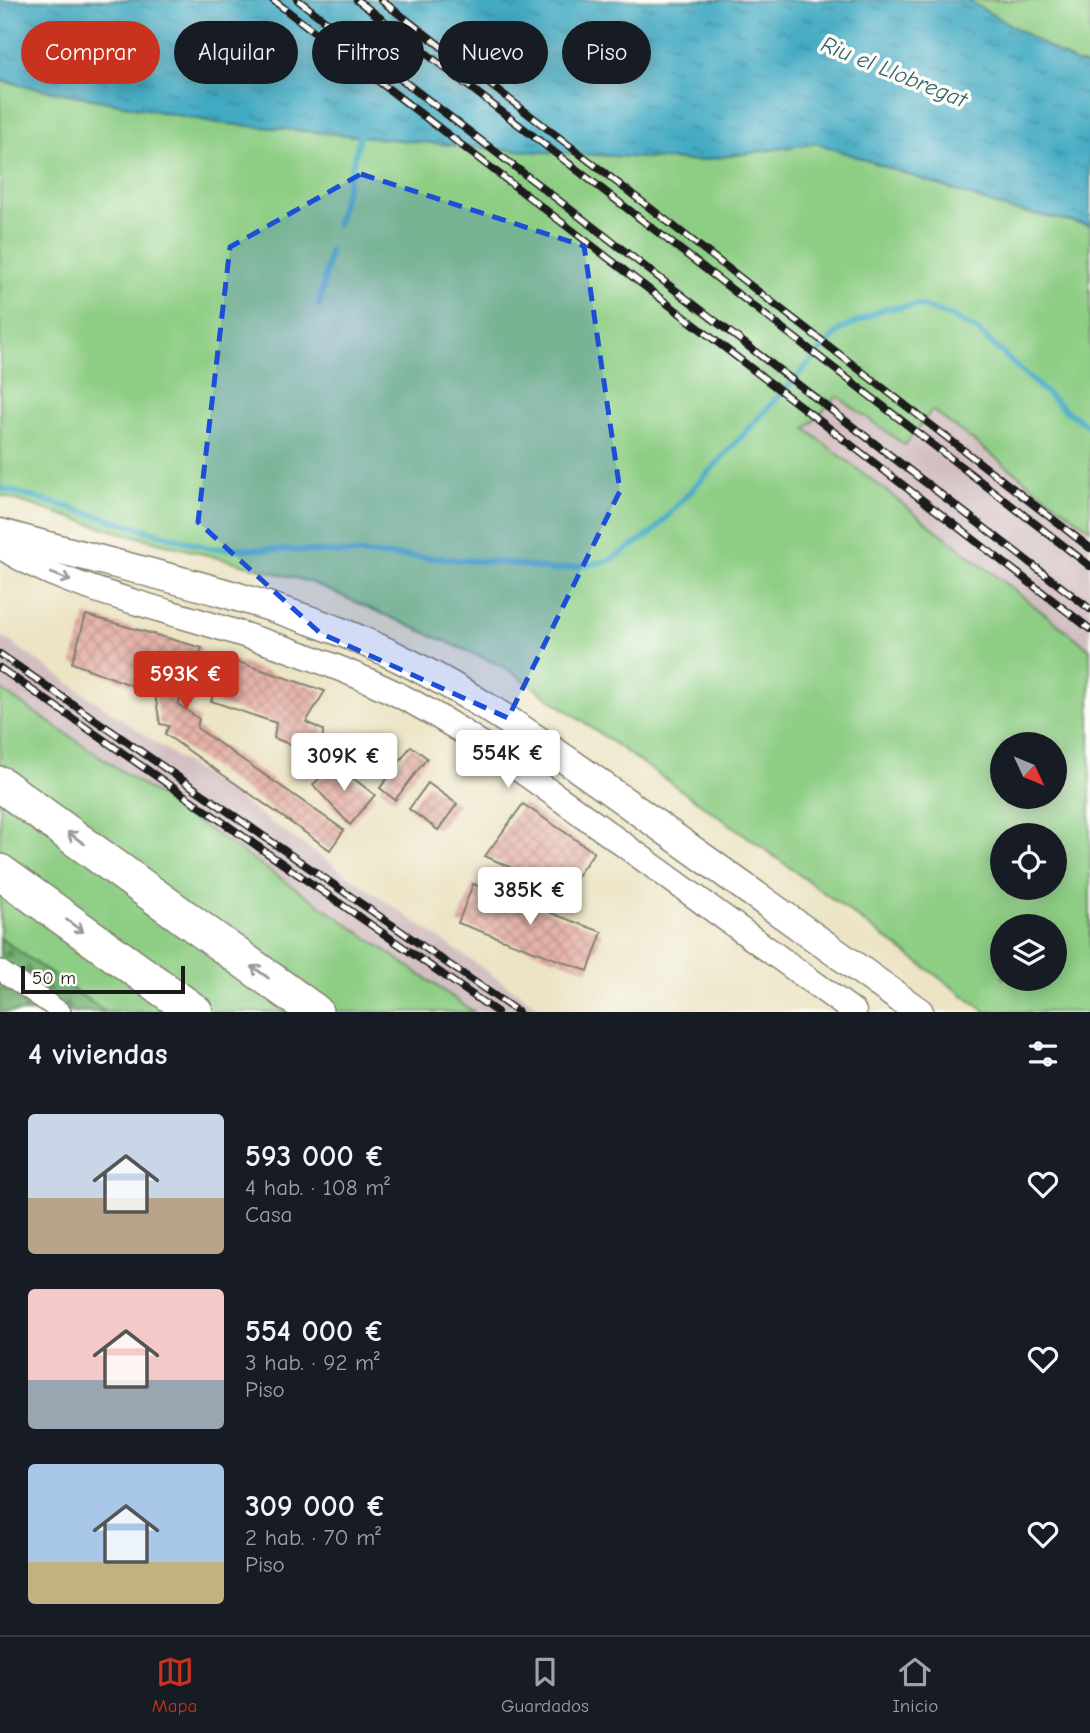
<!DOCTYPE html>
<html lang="es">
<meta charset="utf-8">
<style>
:root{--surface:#171b24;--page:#20242c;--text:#f1f3f6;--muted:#9ea1a6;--line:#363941;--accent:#c8321e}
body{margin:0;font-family:"Comic Neue",sans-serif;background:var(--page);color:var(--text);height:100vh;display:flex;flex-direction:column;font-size:26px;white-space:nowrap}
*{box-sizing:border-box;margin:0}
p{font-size:23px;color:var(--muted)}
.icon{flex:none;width:38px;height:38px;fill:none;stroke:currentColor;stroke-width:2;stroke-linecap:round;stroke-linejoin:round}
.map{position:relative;height:1012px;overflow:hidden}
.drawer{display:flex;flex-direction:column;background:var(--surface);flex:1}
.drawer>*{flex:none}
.guide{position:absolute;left:21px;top:21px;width:700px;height:63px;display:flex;gap:14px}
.needle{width:46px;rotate:134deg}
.buttons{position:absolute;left:990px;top:732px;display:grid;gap:14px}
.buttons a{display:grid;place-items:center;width:77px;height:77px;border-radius:50%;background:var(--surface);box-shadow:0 4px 18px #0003;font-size:35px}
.scale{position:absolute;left:21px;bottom:18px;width:164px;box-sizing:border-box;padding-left:7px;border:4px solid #1c1c1c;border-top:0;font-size:19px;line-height:24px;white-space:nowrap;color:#1c1c1c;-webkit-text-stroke:5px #fdfcf7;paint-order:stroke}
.price{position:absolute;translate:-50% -60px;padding:0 16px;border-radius:7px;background:#fff;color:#222;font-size:23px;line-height:46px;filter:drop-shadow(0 2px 4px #0008)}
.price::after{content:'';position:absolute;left:50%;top:42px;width:21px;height:16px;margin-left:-10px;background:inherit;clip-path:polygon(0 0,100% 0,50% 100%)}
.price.on{background:var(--accent);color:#fff}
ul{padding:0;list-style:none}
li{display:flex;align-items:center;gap:21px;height:175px;padding:0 28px}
li span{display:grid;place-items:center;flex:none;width:196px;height:140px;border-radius:7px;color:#555}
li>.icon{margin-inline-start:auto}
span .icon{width:84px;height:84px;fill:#fffc;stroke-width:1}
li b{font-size:30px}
h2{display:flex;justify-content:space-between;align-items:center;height:84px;padding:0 28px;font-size:30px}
.pill{padding:0 24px;border-radius:32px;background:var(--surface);box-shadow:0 4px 18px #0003;font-size:24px;line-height:63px}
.pill.on{background:var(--accent);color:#fff}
.tabs{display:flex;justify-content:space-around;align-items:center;height:98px;border-top:2px solid var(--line);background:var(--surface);font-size:19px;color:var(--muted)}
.tabs a{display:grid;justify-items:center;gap:4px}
.tabs .on{color:var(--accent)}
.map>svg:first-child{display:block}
.railway{fill:#d2bec1}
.green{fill:#8dcd84;stroke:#547450;stroke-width:2;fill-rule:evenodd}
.forest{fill:url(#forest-firs);stroke:#476647;stroke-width:2}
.water{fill:url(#water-ripples);stroke:#306370;stroke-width:2}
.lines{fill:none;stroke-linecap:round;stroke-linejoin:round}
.stream{stroke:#43aac3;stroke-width:6}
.building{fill:url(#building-cross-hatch)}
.minor-casing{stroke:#848070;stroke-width:22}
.tertiary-casing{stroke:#848070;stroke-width:27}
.secondary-casing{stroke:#848070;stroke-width:31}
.motorway-casing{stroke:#848070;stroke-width:38}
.minor{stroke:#fff;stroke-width:19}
.tertiary{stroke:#fff;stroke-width:24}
.secondary{stroke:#fff;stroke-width:28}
.motorway{stroke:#fff;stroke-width:35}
.rail-casing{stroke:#1c1c1c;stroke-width:8}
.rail{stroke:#fdfcf7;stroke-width:5;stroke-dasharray:16;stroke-linecap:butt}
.oneway{stroke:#999}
.marked{fill:#1d4ed8;fill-opacity:0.2;stroke:#1d4ed8;stroke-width:5;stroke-dasharray:14 9;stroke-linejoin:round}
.labels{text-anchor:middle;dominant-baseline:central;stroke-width:7;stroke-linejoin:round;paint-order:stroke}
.water-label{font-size:23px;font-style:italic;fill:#306370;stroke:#fdfcf7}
</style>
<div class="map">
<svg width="1090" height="1012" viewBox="0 0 1090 1012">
<defs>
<pattern id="forest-firs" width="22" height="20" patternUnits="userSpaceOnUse" patternTransform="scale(1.75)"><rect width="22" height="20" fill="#72b072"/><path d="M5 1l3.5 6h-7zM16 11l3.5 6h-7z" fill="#5d8e5d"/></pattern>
<pattern id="water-ripples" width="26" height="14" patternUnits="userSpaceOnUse" patternTransform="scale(1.75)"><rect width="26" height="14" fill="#43aac3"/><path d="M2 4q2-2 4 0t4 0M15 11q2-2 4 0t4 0" fill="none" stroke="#378a9e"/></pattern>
<pattern id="building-cross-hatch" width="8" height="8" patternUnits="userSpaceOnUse" patternTransform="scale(1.75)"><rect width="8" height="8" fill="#e4b2a8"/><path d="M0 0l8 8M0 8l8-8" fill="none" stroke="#c39890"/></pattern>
</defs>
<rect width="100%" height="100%" fill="#fdfcf7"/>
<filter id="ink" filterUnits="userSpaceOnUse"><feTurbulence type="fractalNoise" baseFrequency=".0143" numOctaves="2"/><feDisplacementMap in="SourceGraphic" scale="14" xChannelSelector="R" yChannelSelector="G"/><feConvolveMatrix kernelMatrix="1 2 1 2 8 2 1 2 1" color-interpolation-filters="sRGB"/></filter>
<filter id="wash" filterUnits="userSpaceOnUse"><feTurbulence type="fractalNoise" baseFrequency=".00686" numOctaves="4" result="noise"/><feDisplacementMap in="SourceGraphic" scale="28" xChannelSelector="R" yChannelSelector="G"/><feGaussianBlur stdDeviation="1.57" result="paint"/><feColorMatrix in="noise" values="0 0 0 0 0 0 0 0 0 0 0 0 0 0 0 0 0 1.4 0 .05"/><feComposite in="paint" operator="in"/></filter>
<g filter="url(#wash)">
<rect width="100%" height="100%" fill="#ece4c5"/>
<g class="railway">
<polygon points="837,396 932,410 1090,529 1090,649 806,429"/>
<polygon points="0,635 546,1012 474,1012 0,689"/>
</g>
<g class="green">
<polygon points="967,0 1090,0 1090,66 1076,63"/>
<path d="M0 81 218 123 695 161 817 143 1008 209 1090 225V529L932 410 905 445 837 396 806 429 1090 649V1012H986L748 837 506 668 310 582 104 528 0 495ZM1003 744H1055V796H1003ZM1003 835H1055V887H1003ZM1003 926H1055V978H1003Z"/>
<polygon points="0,689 313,900 474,1012 105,1012 0,938"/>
</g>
<polygon class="forest" points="0,938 105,1012 0,1012"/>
<polygon class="water" points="0,0 967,0 1076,63 1090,66 1090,225 1008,209 817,143 695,161 493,149 218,123 0,81"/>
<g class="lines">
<g class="stream">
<polyline points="337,224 362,128"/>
<polyline points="319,306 330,251"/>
<polyline points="0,488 210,548 290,550 436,558 507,563 554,570 609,561 652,533 840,330 884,309 919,305 951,316 978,331 1065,410 1090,427"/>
</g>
</g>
<g id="blocks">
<g class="building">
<polygon points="86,615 202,648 178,704 199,719 197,728 344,830 330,850 165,734 169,726 160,724 155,694 72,663"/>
<polygon points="226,658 325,691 306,722 323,730 322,752 294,746 274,738 276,723 211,701"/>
<polygon points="341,743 361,751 356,765 335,757"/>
<polygon points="411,746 427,758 395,800 380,788"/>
<polygon points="333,763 375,795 350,825 313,785"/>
<polygon points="428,783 457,804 438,830 409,809"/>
<polygon points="523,804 594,852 566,892 485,856"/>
<polygon points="473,884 602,932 588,971 458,923"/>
</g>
</g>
</g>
<g filter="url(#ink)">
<use href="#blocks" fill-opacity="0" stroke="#848070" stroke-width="2"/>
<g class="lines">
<defs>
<polyline id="minor" points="0,970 61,1012"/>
<path id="tertiary" d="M0 546C51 580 113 595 171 613 247 635 323 658 395 693 469 730 535 781 602 829 686 890 770 951 854 1012"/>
<path id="secondary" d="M0 533C112 565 227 588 336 630 452 675 552 749 652 821 741 884 830 948 919 1012"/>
<g id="motorway">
<polyline points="0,784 315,1012"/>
<polyline points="0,872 195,1012"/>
</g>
</defs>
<use href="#minor" class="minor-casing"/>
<use href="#tertiary" class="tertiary-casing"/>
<use href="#secondary" class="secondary-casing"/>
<use href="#motorway" class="motorway-casing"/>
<use href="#minor" class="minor"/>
<use href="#tertiary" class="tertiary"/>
<use href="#secondary" class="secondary"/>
<use href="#motorway" class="motorway"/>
<defs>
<g id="rail">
<polyline points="273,0 1090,629"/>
<polyline points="298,0 1090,609"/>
<polyline points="357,0 1090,566"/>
<polyline points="381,0 1090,548"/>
<polyline points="0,654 518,1012"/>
<polyline points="0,668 497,1012"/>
</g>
</defs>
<use href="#rail" class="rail-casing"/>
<use href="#rail" class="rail"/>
</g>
<defs><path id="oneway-shaft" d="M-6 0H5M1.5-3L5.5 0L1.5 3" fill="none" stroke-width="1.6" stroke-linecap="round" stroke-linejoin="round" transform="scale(1.75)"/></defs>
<g class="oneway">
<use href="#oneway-shaft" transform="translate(61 577) rotate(22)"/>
<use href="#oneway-shaft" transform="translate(76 838) rotate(-145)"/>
<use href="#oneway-shaft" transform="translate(75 926) rotate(36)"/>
<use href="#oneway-shaft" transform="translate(260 972) rotate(-144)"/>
</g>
</g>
<path class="marked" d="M361 174 584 246 620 491 508 718 320 633 198 522 230 247Z"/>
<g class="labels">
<g class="water-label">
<text transform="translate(894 72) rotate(22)">Riu el Llobregat</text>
</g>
</g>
</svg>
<div class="buttons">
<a><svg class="needle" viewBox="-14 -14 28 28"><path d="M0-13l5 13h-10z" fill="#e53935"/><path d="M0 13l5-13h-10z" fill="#9ea1a6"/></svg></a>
<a><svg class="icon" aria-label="locate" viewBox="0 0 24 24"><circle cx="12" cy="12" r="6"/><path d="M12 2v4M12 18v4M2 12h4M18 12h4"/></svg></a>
<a><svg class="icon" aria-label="layers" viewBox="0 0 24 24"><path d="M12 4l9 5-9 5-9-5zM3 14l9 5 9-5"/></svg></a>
</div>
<div class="scale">50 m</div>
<b class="price on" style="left:186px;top:711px">593K €</b>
<b class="price" style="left:508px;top:790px">554K €</b>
<b class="price" style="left:344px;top:793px">309K €</b>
<b class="price" style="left:530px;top:927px">385K €</b>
<div class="guide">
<a class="pill on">Comprar</a>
<a class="pill">Alquilar</a>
<a class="pill">Filtros</a>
<a class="pill">Nuevo</a>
<a class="pill">Piso</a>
</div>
</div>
<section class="drawer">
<h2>4 viviendas<svg class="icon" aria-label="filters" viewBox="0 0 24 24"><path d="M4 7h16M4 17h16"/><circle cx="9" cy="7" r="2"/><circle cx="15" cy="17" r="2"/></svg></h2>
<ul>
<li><span style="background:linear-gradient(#c9d6e8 60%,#b9a48a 0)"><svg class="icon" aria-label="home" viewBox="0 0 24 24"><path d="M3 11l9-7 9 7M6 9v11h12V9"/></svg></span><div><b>593 000 €</b><p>4 hab. · 108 m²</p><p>Casa</p></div><svg class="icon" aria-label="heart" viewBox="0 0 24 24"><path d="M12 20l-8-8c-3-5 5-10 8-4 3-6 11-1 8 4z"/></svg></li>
<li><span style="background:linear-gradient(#f6c9c9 65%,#9aa5b1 0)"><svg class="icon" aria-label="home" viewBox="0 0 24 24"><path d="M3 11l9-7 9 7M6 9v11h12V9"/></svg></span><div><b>554 000 €</b><p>3 hab. · 92 m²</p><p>Piso</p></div><svg class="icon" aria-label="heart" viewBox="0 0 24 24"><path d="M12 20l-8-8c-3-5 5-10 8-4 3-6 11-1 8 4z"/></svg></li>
<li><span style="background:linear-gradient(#a9c7e8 70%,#c2b280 0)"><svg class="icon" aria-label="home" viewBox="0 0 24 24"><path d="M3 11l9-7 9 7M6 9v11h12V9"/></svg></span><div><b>309 000 €</b><p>2 hab. · 70 m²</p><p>Piso</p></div><svg class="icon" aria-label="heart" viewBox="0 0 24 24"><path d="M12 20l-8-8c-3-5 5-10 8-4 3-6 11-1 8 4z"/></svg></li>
</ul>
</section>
<nav class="tabs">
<a class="on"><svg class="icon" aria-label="map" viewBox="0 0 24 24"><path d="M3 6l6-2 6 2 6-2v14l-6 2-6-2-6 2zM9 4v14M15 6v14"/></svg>Mapa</a>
<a><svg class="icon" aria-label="saved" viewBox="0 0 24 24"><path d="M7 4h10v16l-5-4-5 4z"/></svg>Guardados</a>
<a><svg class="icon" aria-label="home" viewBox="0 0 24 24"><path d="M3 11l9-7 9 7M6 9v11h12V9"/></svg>Inicio</a>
</nav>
